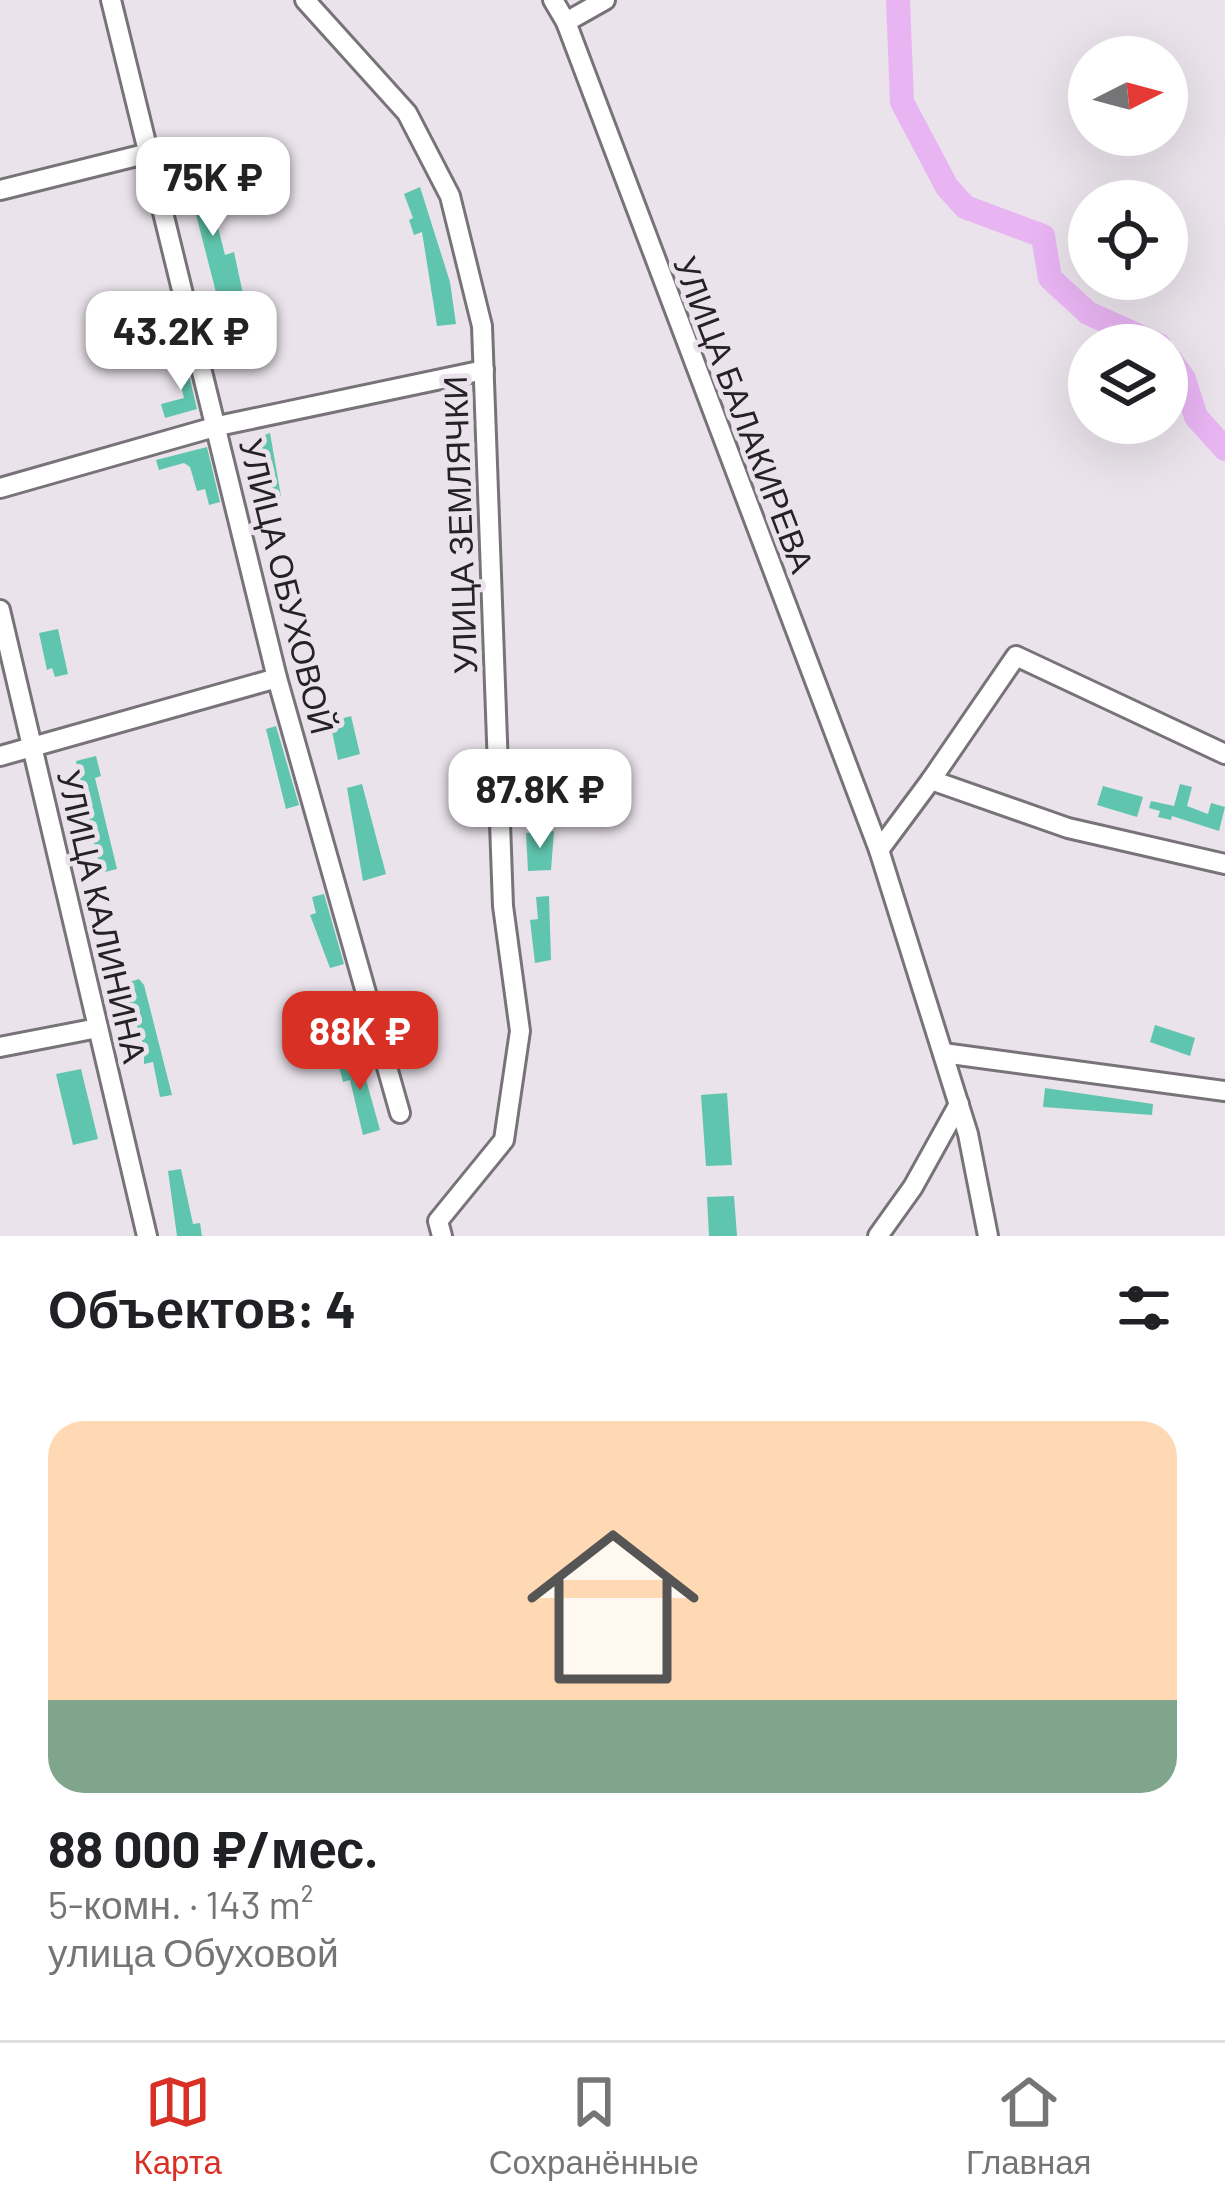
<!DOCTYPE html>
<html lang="ru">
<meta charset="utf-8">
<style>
:root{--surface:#fff;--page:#f6f6f6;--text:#202124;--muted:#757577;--line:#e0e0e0;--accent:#d93025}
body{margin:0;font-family:Barlow,sans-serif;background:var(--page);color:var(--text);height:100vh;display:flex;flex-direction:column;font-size:45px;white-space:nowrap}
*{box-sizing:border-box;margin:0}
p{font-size:39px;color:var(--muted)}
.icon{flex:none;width:66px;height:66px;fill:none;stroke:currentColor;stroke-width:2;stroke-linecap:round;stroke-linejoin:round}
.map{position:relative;height:1236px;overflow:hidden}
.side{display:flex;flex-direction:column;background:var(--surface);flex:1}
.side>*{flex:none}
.needle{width:78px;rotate:84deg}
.controls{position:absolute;left:1068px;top:36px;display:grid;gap:24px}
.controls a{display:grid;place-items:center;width:120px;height:120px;border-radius:50%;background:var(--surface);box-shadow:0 12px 48px #0002;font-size:60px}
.price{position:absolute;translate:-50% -102px;padding:0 27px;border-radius:24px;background:#fff;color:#222;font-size:39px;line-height:78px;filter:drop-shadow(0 3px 6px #0008)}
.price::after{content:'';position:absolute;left:50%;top:72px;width:36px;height:27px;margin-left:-18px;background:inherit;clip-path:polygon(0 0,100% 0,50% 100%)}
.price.on{background:var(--accent);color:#fff}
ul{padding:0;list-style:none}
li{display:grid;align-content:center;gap:24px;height:636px;padding:0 48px}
li span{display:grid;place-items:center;height:372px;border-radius:36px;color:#555}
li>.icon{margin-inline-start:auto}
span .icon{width:216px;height:216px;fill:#fffc;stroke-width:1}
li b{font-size:51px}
h2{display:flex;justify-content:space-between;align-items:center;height:144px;padding:0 48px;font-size:51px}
.menu{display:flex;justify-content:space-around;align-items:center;height:168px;border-top:3px solid var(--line);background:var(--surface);font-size:33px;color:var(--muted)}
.menu a{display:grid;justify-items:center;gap:6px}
.menu .on{color:var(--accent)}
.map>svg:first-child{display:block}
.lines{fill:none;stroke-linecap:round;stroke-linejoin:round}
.river{stroke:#e8b4f2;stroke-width:24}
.building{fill:#60c5ae}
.minor-casing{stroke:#787379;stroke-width:24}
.minor{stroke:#fff;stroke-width:18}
.labels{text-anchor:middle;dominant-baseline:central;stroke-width:10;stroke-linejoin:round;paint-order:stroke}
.street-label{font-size:33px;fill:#242225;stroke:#eae3eb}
</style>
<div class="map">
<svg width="1225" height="1236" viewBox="0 0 1225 1236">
<rect width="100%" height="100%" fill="#eae3eb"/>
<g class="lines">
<g class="river">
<polyline points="898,0 902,102 947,187 965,207 1043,236 1050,278 1088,313 1159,345"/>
<polyline points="1167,355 1184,379 1196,417 1225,449"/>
</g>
</g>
<g class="building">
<polygon points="203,168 225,255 234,252 243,294 218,300 185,172"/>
<polygon points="420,187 450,282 456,324 437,326 422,232 414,235 409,220 413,218 404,194"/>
<polygon points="268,307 271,316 245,324 248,336 227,342 220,320"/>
<polygon points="185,358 197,409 165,418 161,404 184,398 174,361"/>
<polygon points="270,433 281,496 269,500 254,439"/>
<polygon points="207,447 220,502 209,505 205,489 197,491 190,467 184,463 159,470 156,460"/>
<polygon points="58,629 68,674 55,677 52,668 47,670 39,633"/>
<polygon points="351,716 360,754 338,760 330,722"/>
<polygon points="276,726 299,805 286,809 266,729"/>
<polygon points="96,756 101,776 95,778 117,869 101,873 76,761"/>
<polygon points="362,784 386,874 363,881 347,788"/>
<polygon points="1180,784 1192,787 1187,806 1208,814 1211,803 1225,807 1219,831 1172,816 1171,820 1158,817 1160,811 1149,808 1151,801 1174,806"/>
<polygon points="1103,786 1143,797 1137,817 1097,805"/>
<polygon points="554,831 551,870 528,871 526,833"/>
<polygon points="324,894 344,964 330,968 310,915 316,913 312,897"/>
<polygon points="549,896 551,960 535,963 530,920 538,919 536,897"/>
<polygon points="139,979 144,985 172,1095 160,1097 153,1062 144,1064 144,1047 123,984"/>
<polygon points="1155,1025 1195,1038 1190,1056 1150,1042"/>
<polygon points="351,1056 352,1060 360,1058 380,1130 363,1135 350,1080 343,1082 337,1059"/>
<polygon points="81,1069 98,1139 73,1145 56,1074"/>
<polygon points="1045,1088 1153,1104 1152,1115 1043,1107"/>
<polygon points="727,1093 732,1165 706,1166 701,1095"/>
<polygon points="181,1169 193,1224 200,1223 202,1236 177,1236 168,1171"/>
<polygon points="734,1196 737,1236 709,1236 707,1197"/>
</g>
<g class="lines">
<defs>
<g id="minor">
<polyline points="111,0 277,678 400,1113"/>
<polyline points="305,0 407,113 450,196 482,326 503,906 520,1031 504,1140 438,1221 442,1236"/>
<polyline points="553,0 566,22 879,850 968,1134 988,1236"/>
<polyline points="566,22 605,0"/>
<polyline points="0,190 149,153"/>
<polyline points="0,488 218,426 484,370"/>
<polyline points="0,610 147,1236"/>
<polyline points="0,756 277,678"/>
<polyline points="931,780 1016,656 1225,754"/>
<polyline points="879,850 931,780 1068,828 1225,864"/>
<polyline points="0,1047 98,1028"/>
<polyline points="943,1053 1225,1091"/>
<polyline points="878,1236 913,1187 959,1104"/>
</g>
</defs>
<use href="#minor" class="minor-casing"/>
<use href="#minor" class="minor"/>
</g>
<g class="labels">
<g class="street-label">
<text transform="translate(745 414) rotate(69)">УЛИЦА БАЛАКИРЕВА</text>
<text transform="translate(459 525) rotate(-92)">УЛИЦА ЗЕМЛЯЧКИ</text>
<text transform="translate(288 586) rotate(76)">УЛИЦА ОБУХОВОЙ</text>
<text transform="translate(103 916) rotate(77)">УЛИЦА КАЛИНИНА</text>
</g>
</g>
</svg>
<div class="controls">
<a><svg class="needle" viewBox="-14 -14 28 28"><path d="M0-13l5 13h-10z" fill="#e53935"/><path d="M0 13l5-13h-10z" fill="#757577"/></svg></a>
<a><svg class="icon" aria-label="locate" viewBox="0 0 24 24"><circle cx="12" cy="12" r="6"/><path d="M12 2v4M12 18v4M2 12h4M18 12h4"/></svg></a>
<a><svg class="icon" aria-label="layers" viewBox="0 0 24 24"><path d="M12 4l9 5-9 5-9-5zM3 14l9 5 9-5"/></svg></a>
</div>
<b class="price" style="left:213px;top:239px">75K ₽</b>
<b class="price" style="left:181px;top:393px">43.2K ₽</b>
<b class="price" style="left:540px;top:851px">87.8K ₽</b>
<b class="price on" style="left:360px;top:1093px">88K ₽</b>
</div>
<section class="side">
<h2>Объектов: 4<svg class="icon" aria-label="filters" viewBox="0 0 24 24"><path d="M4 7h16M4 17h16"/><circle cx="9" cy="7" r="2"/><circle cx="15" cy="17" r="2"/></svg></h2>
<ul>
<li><span style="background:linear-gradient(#ffd9b3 75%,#7fa58c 0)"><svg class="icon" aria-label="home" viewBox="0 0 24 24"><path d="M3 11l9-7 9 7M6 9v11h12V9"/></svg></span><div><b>88 000 ₽/мес.</b><p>5-комн. · 143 m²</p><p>улица Обуховой</p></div></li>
</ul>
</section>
<nav class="menu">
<a class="on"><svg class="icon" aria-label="map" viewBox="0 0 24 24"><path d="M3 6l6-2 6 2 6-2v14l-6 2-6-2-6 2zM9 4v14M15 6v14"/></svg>Карта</a>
<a><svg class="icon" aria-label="saved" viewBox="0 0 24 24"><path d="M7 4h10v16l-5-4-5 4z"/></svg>Сохранённые</a>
<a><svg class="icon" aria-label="home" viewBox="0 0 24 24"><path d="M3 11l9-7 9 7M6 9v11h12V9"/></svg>Главная</a>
</nav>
